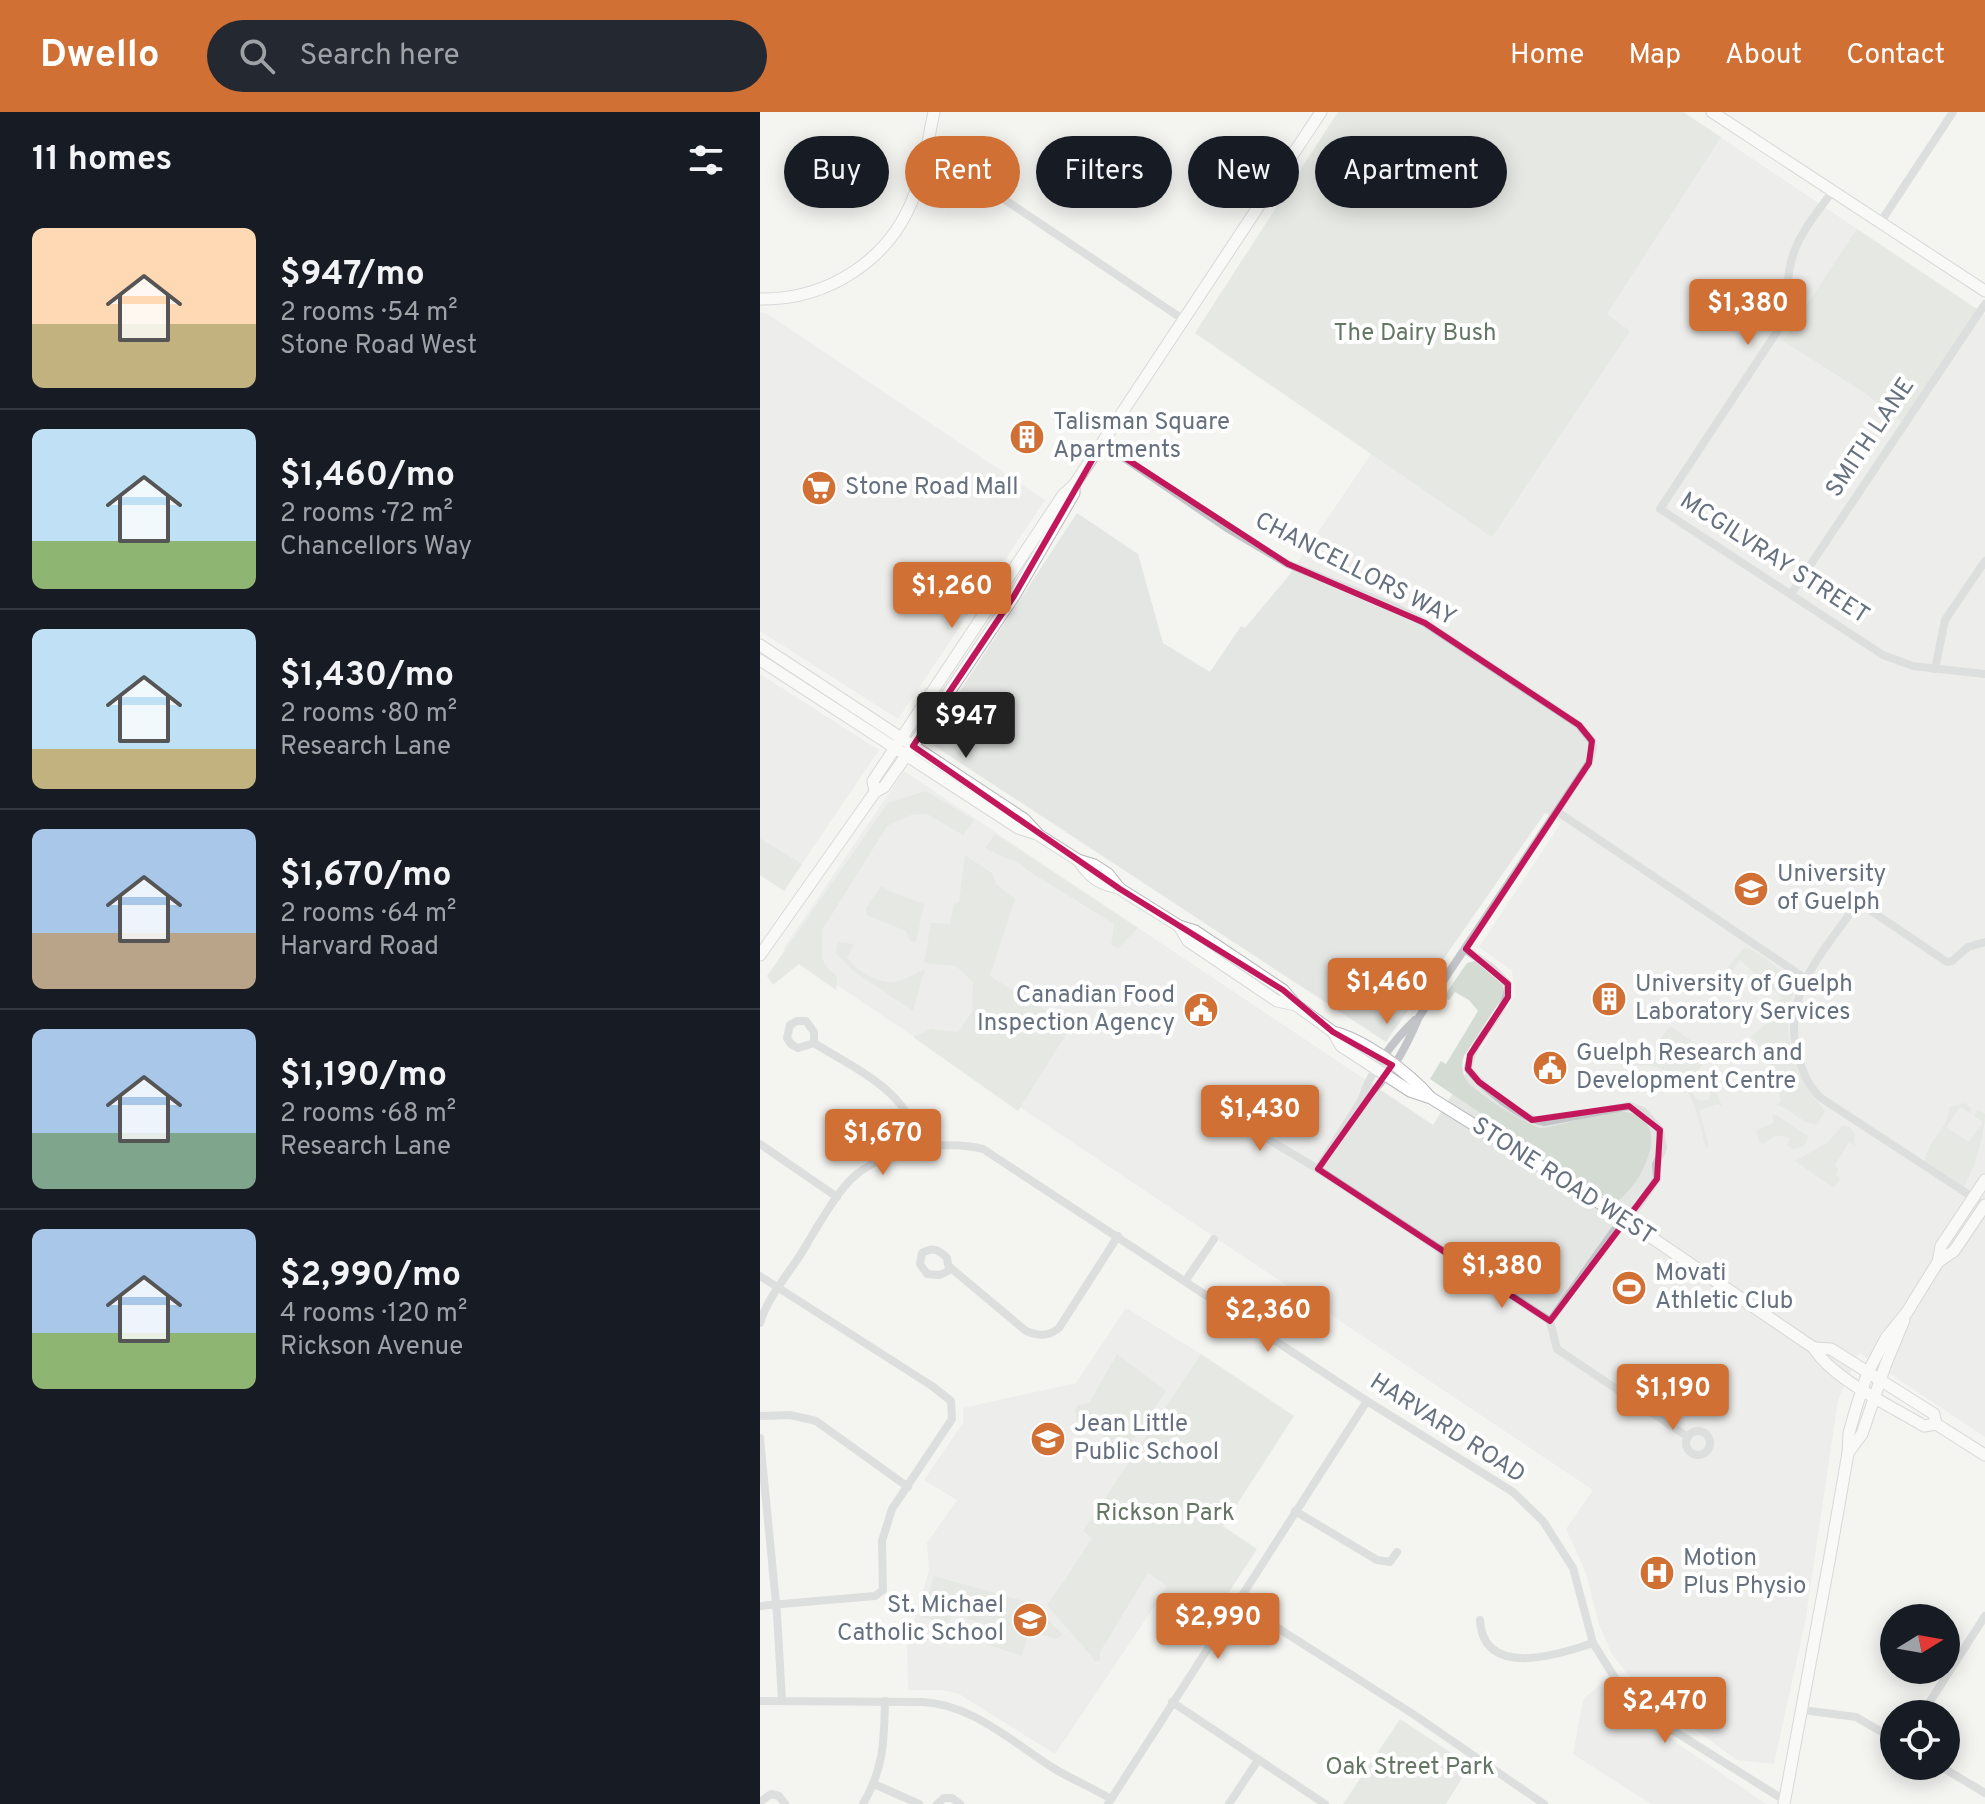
<!DOCTYPE html>
<meta charset="utf-8">
<style>
:root{--surface:#171b24;--page:#242831;--text:#f1f3f6;--muted:#9ea1a6;--line:#363941;--accent:#d17034}
body{margin:0;font-family:Overpass,sans-serif;background:var(--page);color:var(--text);height:100vh;display:flex;flex-direction:column;font-size:30px;white-space:nowrap}
*{box-sizing:border-box;margin:0}
p{font-size:26px;color:var(--muted)}
.icon{flex:none;width:44px;height:44px;fill:none;stroke:currentColor;stroke-width:2;stroke-linecap:round;stroke-linejoin:round}
.map{position:relative;flex:1;overflow:hidden}
.details{display:flex;flex-direction:column;background:var(--surface);width:760px}
.details>*{flex:none}
.top-card{position:absolute;left:24px;top:24px;width:760px;height:72px;display:flex;gap:16px}
.needle{width:52px;rotate:79deg}
.tools{position:absolute;left:1120px;top:1492px;display:grid;gap:16px}
.tools a{display:grid;place-items:center;width:80px;height:80px;border-radius:50%;background:var(--surface);box-shadow:0 4px 20px #0003;font-size:40px}
.price{position:absolute;translate:-50% -68px;padding:0 18px;border-radius:8px;background:var(--accent);color:#fff;font-size:26px;line-height:52px;filter:drop-shadow(0 2px 4px #0008)}
.price::after{content:'';position:absolute;left:50%;top:48px;width:24px;height:18px;margin-left:-12px;background:inherit;clip-path:polygon(0 0,100% 0,50% 100%)}
.price.on{background:#222;color:#fff}
ul{padding:0;list-style:none}
li{display:flex;align-items:center;gap:24px;height:200px;padding:0 32px}
li+li{border-top:2px solid var(--line)}
li span{display:grid;place-items:center;flex:none;width:224px;height:160px;border-radius:12px;color:#555}
li>.icon{margin-inline-start:auto}
span .icon{width:96px;height:96px;fill:#fffc;stroke-width:1}
li b{font-size:34px}
h2{display:flex;justify-content:space-between;align-items:center;height:96px;padding:0 32px;font-size:34px}
.pill{padding:0 28px;border-radius:36px;background:var(--surface);box-shadow:0 4px 20px #0003;font-size:28px;line-height:72px}
.pill.on{background:var(--accent);color:#fff}
header{display:flex;align-items:center;gap:48px;box-sizing:border-box;height:112px;padding:0 40px;background:var(--accent);color:#fff}
header strong{font-size:38px}
nav{display:flex;gap:44px;margin-inline-start:auto;font-size:28px}
.search{width:560px;height:72px;background:var(--page);display:flex;align-items:center;gap:20px;box-sizing:border-box;padding:0 28px;border-radius:44px;color:var(--muted);font-size:30px}
main{display:flex;flex:1;min-height:0}
.map>svg:first-child{display:block}
.built{fill:#e4e6e4}
.green{fill:#d4dbd2}
.lines{fill:none;stroke-linecap:round;stroke-linejoin:round}
.secondary-casing{stroke:#b4b7bc;stroke-width:13}
.street{stroke:#c2c4c8;stroke-width:8}
.secondary{stroke:#fff;stroke-width:11}
.marked{fill:none;stroke:#c2185b;stroke-width:6;stroke-linejoin:round}
.labels{text-anchor:middle;dominant-baseline:central;stroke-width:8;stroke-linejoin:round;paint-order:stroke}
.park-label{font-size:24px;fill:#657764;stroke:#fff}
.poi-label{font-size:24px;fill:#66707f;stroke:#fff;text-anchor:start}
.street-label{font-size:24px;fill:#66707f;stroke:#fff}
</style>
<header>
<strong>Dwello</strong>
<div class="search"><svg class="icon" aria-label="search" viewBox="0 0 24 24"><circle cx="10" cy="10" r="6"/><path d="M15 15l6 6"/></svg>Search here</div>
<nav><a>Home</a><a>Map</a><a>About</a><a>Contact</a></nav>
</header>
<main>
<section class="details">
<h2>11 homes<svg class="icon" aria-label="filters" viewBox="0 0 24 24"><path d="M4 7h16M4 17h16"/><circle cx="9" cy="7" r="2"/><circle cx="15" cy="17" r="2"/></svg></h2>
<ul>
<li><span style="background:linear-gradient(#ffd9b3 60%,#c2b280 0)"><svg class="icon" aria-label="home" viewBox="0 0 24 24"><path d="M3 11l9-7 9 7M6 9v11h12V9"/></svg></span><div><b>$947/mo</b><p>2 rooms · 54 m²</p><p>Stone Road West</p></div></li>
<li><span style="background:linear-gradient(#bfe0f5 70%,#8fb573 0)"><svg class="icon" aria-label="home" viewBox="0 0 24 24"><path d="M3 11l9-7 9 7M6 9v11h12V9"/></svg></span><div><b>$1,460/mo</b><p>2 rooms · 72 m²</p><p>Chancellors Way</p></div></li>
<li><span style="background:linear-gradient(#bfe0f5 75%,#c2b280 0)"><svg class="icon" aria-label="home" viewBox="0 0 24 24"><path d="M3 11l9-7 9 7M6 9v11h12V9"/></svg></span><div><b>$1,430/mo</b><p>2 rooms · 80 m²</p><p>Research Lane</p></div></li>
<li><span style="background:linear-gradient(#a9c7e8 65%,#b9a48a 0)"><svg class="icon" aria-label="home" viewBox="0 0 24 24"><path d="M3 11l9-7 9 7M6 9v11h12V9"/></svg></span><div><b>$1,670/mo</b><p>2 rooms · 64 m²</p><p>Harvard Road</p></div></li>
<li><span style="background:linear-gradient(#a9c7e8 65%,#7fa58c 0)"><svg class="icon" aria-label="home" viewBox="0 0 24 24"><path d="M3 11l9-7 9 7M6 9v11h12V9"/></svg></span><div><b>$1,190/mo</b><p>2 rooms · 68 m²</p><p>Research Lane</p></div></li>
<li><span style="background:linear-gradient(#a9c7e8 65%,#8fb573 0)"><svg class="icon" aria-label="home" viewBox="0 0 24 24"><path d="M3 11l9-7 9 7M6 9v11h12V9"/></svg></span><div><b>$2,990/mo</b><p>4 rooms · 120 m²</p><p>Rickson Avenue</p></div></li>
</ul>
</section>
<div class="map">
<svg width="1225" height="1692" viewBox="0 0 1225 1692">
<rect width="100%" height="100%" fill="#f4f4f1"/>
<g class="built">
<polygon points="578,0 923,0 1225,203 1225,1325 1099,1241 1078,1288 1045,1511 1014,1652 977,1648 879,1577 852,1542 839,1513 826,1461 806,1417 833,1378 23,837 144,659 673,1013 755,883 752,859 719,835 801,711 785,701 626,930 167,629 317,401 378,442 403,531 450,560 481,514 485,516 527,466 611,342 435,221"/>
<polygon points="0,200 6,201 285,388 138,607 0,519"/>
<polygon points="0,562 119,638 42,752 0,726"/>
<polygon points="366,1196 441,1242 324,1419 408,1474 295,1642 199,1582 182,1578 148,1578 147,1532 169,1458 167,1431 197,1388 164,1368 203,1311 203,1296 316,1271"/>
<polygon points="844,1568 885,1609 1006,1692 891,1692 813,1642 823,1588"/>
</g>
<g class="green">
<polygon points="578,0 923,0 961,25 847,202 870,219 732,425 435,221"/>
<polygon points="1097,117 1217,197 1142,310 1105,281 1023,229"/>
<polygon points="166,679 214,708 203,723 167,702 151,703 127,714 62,818 62,846 66,854 77,865 76,878 39,852 13,873 7,864 128,691"/>
<path d="M235 722 378 816 358 836 351 833 354 812 267 758C256 746 239 745 225 736Z"/>
<polygon points="0,726 42,752 24,779 0,763"/>
<polygon points="205,743 233,762 236,772 255,787 230,864 295,904 320,900 258,999 153,925 171,917 198,920 212,900 213,870 196,854 164,851 171,811 190,812 194,792 199,790"/>
<polygon points="121,774 131,780 164,792 156,830 150,829 146,819 107,803 106,796"/>
<path d="M78 830 94 832 87 846C96 858 118 872 134 870 144 869 156 861 165 857L153 899 92 858 76 841Z"/>
<path d="M984 836 993 838 1036 869C1036 879 1030 889 1029 900 1025 938 1039 972 1065 998L1058 1012C1041 1013 1032 996 1016 993L1021 989 1010 953 994 926H990L1018 901 1017 890 1022 886 980 848 965 869 959 871 958 867Z"/>
<path d="M715 849 743 873 744 883 704 944C701 952 702 962 707 969 719 983 762 1010 780 1016 804 1014 844 998 865 1000 917 1007 880 1077 854 1091L670 967 681 949 686 952 718 899 709 888 695 880 689 888 683 886 707 851Z"/>
<polygon points="910,914 938,933 952,946 948,950 937,945 903,940 898,930"/>
<path d="M886 940 906 946 924 945 943 952 938 959 927 962C925 972 932 984 941 989L949 987 951 976 955 975 962 995 958 992 939 998 949 1035 946 1036C938 1007 933 967 900 956 890 952 877 955 869 952L868 946 871 943Z"/>
<path d="M1205 991 1212 997 1210 1001 1200 995 1186 1015 1209 1030 1223 1010 1214 1004 1218 998 1225 1002C1225 1022 1214 1058 1204 1075L1165 1049C1166 1029 1190 1016 1189 995Z"/>
<path d="M1012 1003H1016L1048 1024C1048 1033 1041 1036 1033 1037L1027 1033 1030 1027C1019 1020 1012 1025 1003 1032L999 1030 996 1018 1014 1011Z"/>
<polygon points="1082,1014 1090,1015 1094,1021 1095,1034 1089,1030 1075,1053 1078,1057 1076,1063 1080,1066 1074,1076 1035,1049 1067,1031"/>
<polygon points="357,1242 406,1279 364,1341 333,1315 317,1308 315,1298 318,1293 329,1291"/>
<path d="M441 1242 534 1304 463 1414 497 1437 447 1514 402 1483 407 1474 388 1461 340 1540V1548L335 1550C332 1542 295 1504 287 1493L303 1470 307 1467 306 1466 332 1426 323 1419Z"/>
<polygon points="174,1464 271,1491 303,1523 296,1527 270,1519 262,1544 228,1533 233,1515 208,1507 205,1501 194,1497 185,1523 181,1521 182,1517 172,1514 174,1508 161,1505"/>
<polygon points="640,1607 710,1653 686,1692 583,1692"/>
</g>
<g class="lines">
<defs>
<g id="secondary">
<polyline points="952,0 1225,179"/>
<path d="M0 187C68 188 130 148 154 84 164 57 168 28 174 0"/>
<polyline points="0,533 264,707 277,721"/>
<path d="M0 548 258 716 277 722 318 748 334 753 348 762 360 777 419 814 435 819 523 878 536 893 573 920 581 934 650 979 671 986 851 1098 1054 1236C1072 1267 1133 1295 1164 1314L1176 1312"/>
<polyline points="115,680 113,669 303,383 314,373 338,337 561,0"/>
<path d="M319 749C330 766 339 772 359 776"/>
<polyline points="419,814 428,829 517,889 536,893"/>
<polyline points="0,843 115,680 124,675 141,651 254,484 314,381 314,373"/>
<path d="M573 920C604 927 649 961 670 985"/>
<polyline points="1178,1150 1194,1139 1225,1093"/>
<polyline points="1054,1236 1071,1237 1174,1302 1176,1312 1225,1343"/>
<polyline points="1088,1341 1102,1322 1125,1254 1144,1208"/>
<polyline points="1024,1692 1070,1444 1088,1341 1089,1321 1097,1293 1108,1260 1126,1226 1147,1200 1178,1150 1181,1134 1225,1068"/>
</g>
</defs>
<use href="#secondary" class="secondary-casing"/>
<g class="street">
<polyline points="164,51 208,63 424,208"/>
<path d="M1072 80C1056 102 1037 124 1031 150 1025 174 1029 195 1018 218L900 397 1123 543 1153 554 1225 562"/>
<polyline points="1120,111 1193,0"/>
<path d="M342 331 467 416 528 452 635 495 665 511 819 613 832 629 833 636 829 651 659 905C647 933 629 970 602 987"/>
<polyline points="1031,482 1225,192"/>
<polyline points="1175,557 1185,508 1225,449"/>
<polyline points="798,700 1046,867"/>
<path d="M706 838 731 855 748 872C748 904 712 925 708 957 724 976 760 1007 784 1010L869 994 883 999 900 1018 903 1036 896 1053 897 1067 876 1097 863 1106 790 1209"/>
<path d="M54 931 38 936 31 932 27 926 30 913 37 909H46L54 920V931C100 960 148 978 161 1035"/>
<polyline points="451,1001 474,1007 558,1057 790,1209 797,1237 928,1325"/>
<polyline points="0,1032 77,1085"/>
<path d="M558 1057 602 987C610 959 634 928 655 908"/>
<path d="M1217 1088 1061 986C1048 974 1043 961 1038 944 1020 881 1065 839 1098 790L1187 850 1192 849 1208 835 1225 830"/>
<path d="M192 1157 180 1163 167 1162 160 1152 162 1141C173 1135 178 1137 187 1146L188 1153 192 1157 266 1219C278 1224 288 1225 299 1216L358 1124"/>
<polyline points="0,1164 172,1274 191,1289 192,1307 132,1397 122,1429 123,1478 115,1484 0,1494"/>
<polyline points="426,1168 454,1127"/>
<path d="M0 1211C7 1187 27 1163 41 1142 55 1119 68 1094 85 1074 113 1039 181 1027 223 1037L607 1289 753 1380 783 1409 813 1456 833 1531 860 1574 895 1607 1024 1688"/>
<polyline points="0,1304 30,1303 56,1309 148,1375"/>
<circle cx="938" cy="1331" r="12"/>
<polyline points="0,1326 17,1502 22,1589"/>
<polyline points="535,1399 617,1448 630,1450 637,1440"/>
<polyline points="477,1490 653,1602 784,1692"/>
<path d="M720 1508C723 1567 798 1543 833 1531"/>
<path d="M0 1589 162 1590C213 1592 253 1631 295 1657 313 1668 333 1676 351 1687"/>
<polyline points="412,1590 565,1692"/>
<polyline points="1043,1598 1096,1605 1134,1627"/>
<polyline points="1162,1602 1225,1504"/>
<polyline points="1180,1654 1225,1681"/>
<polyline points="114,1672 159,1692"/>
<polyline points="0,1690 11,1682 19,1684 25,1692"/>
<path d="M103 1692C124 1656 124 1630 125 1589"/>
<polyline points="177,1692 184,1686 192,1686 200,1692"/>
<polyline points="348,1692 607,1289"/>
<polyline points="469,1692 498,1648"/>
</g>
<use href="#secondary" class="secondary"/>
</g>
<path d="M0 0H1225V1692H0ZM342 331 528 452 665 511 819 613 832 629 829 651 706 837 748 872V885L710 943 708 957 719 970 772 1008 869 994 900 1018 897 1067 790 1209 558 1057 632 953 573 920 523 878 360 777 153 634 254 484Z" fill="#f4f4f1" fill-opacity=".55" fill-rule="evenodd"/>
<path class="marked" d="M342 331 528 452 665 511 819 613 832 629 829 651 706 837 748 872V885L710 943 708 957 719 970 772 1008 869 994 900 1018 897 1067 790 1209 558 1057 632 953 573 920 523 878 360 777 153 634 254 484Z"/>
<defs>
<symbol id="building-disc" viewBox="-11 -11 22 22"><circle r="9.5" fill="#d17034" stroke="#fff"/><path d="M-4-6H4V6H1V3H-1V6H-4ZM-2.5-4.3h1.7v1.8h-1.7ZM.8-4.3h1.7v1.8H.8ZM-2.5-1h1.7V.8h-1.7ZM.8-1h1.7V.8H.8Z" fill="#fff"/></symbol>
<symbol id="supermarket-disc" viewBox="-11 -11 22 22"><circle r="9.5" fill="#d17034" stroke="#fff"/><path d="M-6-5.5h2.5l.6 2H6L4.5 2H-2.5L-4.4-4H-6ZM-1.5 3.2a1.3 1.3 0 1 0 .1 0ZM3 3.2a1.3 1.3 0 1 0 .1 0Z" fill="#fff"/></symbol>
<symbol id="university-disc" viewBox="-11 -11 22 22"><circle r="9.5" fill="#d17034" stroke="#fff"/><path d="M0-5L7-2L0 1L-7-2ZM-4 1L0 2.5L4 1V4Q0 6-4 4Z" fill="#fff"/></symbol>
<symbol id="civic-disc" viewBox="-11 -11 22 22"><circle r="9.5" fill="#d17034" stroke="#fff"/><path d="M-.6-6.5H3V-4.5H.6V-3L4-1V1h2V6H-6V1h2V-1L-.6-3ZM-1.2 2.5V6h2.4V2.5Z" fill="#fff"/></symbol>
<symbol id="stadium-disc" viewBox="-11 -11 22 22"><circle r="9.5" fill="#d17034" stroke="#fff"/><path d="M0-5a6.5 5 0 1 0 0 10a6.5 5 0 1 0 0-10ZM-3.5-1.8h7v3.6h-7Z" fill="#fff"/></symbol>
<symbol id="school-disc" viewBox="-11 -11 22 22"><circle r="9.5" fill="#d17034" stroke="#fff"/><path d="M0-5L7-2L0 1L-7-2ZM-4 1L0 2.5L4 1V4Q0 6-4 4Z" fill="#fff"/></symbol>
<symbol id="hospital-disc" viewBox="-11 -11 22 22"><circle r="9.5" fill="#d17034" stroke="#fff"/><path d="M-5-5h3v3.5h4V-5h3V5h-3V1.5h-4V5h-3Z" fill="#fff"/></symbol>
</defs>
<g fill-rule="evenodd">
<use href="#building-disc" x="247" y="305" width="40" height="40"/>
<use href="#supermarket-disc" x="39" y="356" width="40" height="40"/>
<use href="#university-disc" x="971" y="757" width="40" height="40"/>
<use href="#building-disc" x="829" y="867" width="40" height="40"/>
<use href="#civic-disc" x="421" y="878" width="40" height="40"/>
<use href="#civic-disc" x="770" y="936" width="40" height="40"/>
<use href="#stadium-disc" x="849" y="1156" width="40" height="40"/>
<use href="#school-disc" x="268" y="1307" width="40" height="40"/>
<use href="#hospital-disc" x="877" y="1441" width="40" height="40"/>
<use href="#school-disc" x="250" y="1488" width="40" height="40"/>
</g>
<g class="labels">
<g class="park-label">
<text x="655" y="222">The Dairy Bush</text>
<text x="405" y="1402">Rickson Park</text>
<text x="650" y="1656">Oak Street Park</text>
</g>
<g class="poi-label">
<text x="293" y="311">Talisman Square<tspan x="293" dy="28">Apartments</tspan></text>
<text x="85" y="376">Stone Road Mall</text>
<text x="1017" y="763">University<tspan x="1017" dy="28">of Guelph</tspan></text>
<text x="875" y="873">University of Guelph<tspan x="875" dy="28">Laboratory Services</tspan></text>
<text x="415" y="884" text-anchor="end">Canadian Food<tspan x="415" dy="28">Inspection Agency</tspan></text>
<text x="816" y="942">Guelph Research and<tspan x="816" dy="28">Development Centre</tspan></text>
<text x="895" y="1162">Movati<tspan x="895" dy="28">Athletic Club</tspan></text>
<text x="314" y="1313">Jean Little<tspan x="314" dy="28">Public School</tspan></text>
<text x="923" y="1447">Motion<tspan x="923" dy="28">Plus Physio</tspan></text>
<text x="244" y="1494" text-anchor="end">St. Michael<tspan x="244" dy="28">Catholic School</tspan></text>
</g>
<g class="street-label">
<text transform="translate(1111 326) rotate(-56)">SMITH LANE</text>
<text transform="translate(1014 447) rotate(33)">MCGILVRAY STREET</text>
<text transform="translate(595 458) rotate(27)">CHANCELLORS WAY</text>
<text transform="translate(803 1070) rotate(33)">STONE ROAD WEST</text>
<text transform="translate(687 1317) rotate(33)">HARVARD ROAD</text>
</g>
</g>
</svg>
<div class="tools">
<a><svg class="needle" viewBox="-14 -14 28 28"><path d="M0-13l5 13h-10z" fill="#e53935"/><path d="M0 13l5-13h-10z" fill="#9ea1a6"/></svg></a>
<a><svg class="icon" aria-label="locate" viewBox="0 0 24 24"><circle cx="12" cy="12" r="6"/><path d="M12 2v4M12 18v4M2 12h4M18 12h4"/></svg></a>
</div>
<b class="price" style="left:988px;top:235px">$1,380</b>
<b class="price" style="left:192px;top:518px">$1,260</b>
<b class="price on" style="left:206px;top:648px">$947</b>
<b class="price" style="left:627px;top:914px">$1,460</b>
<b class="price" style="left:500px;top:1041px">$1,430</b>
<b class="price" style="left:123px;top:1065px">$1,670</b>
<b class="price" style="left:742px;top:1198px">$1,380</b>
<b class="price" style="left:508px;top:1242px">$2,360</b>
<b class="price" style="left:913px;top:1320px">$1,190</b>
<b class="price" style="left:458px;top:1549px">$2,990</b>
<b class="price" style="left:905px;top:1633px">$2,470</b>
<div class="top-card">
<a class="pill">Buy</a>
<a class="pill on">Rent</a>
<a class="pill">Filters</a>
<a class="pill">New</a>
<a class="pill">Apartment</a>
</div>
</div>
</main>
